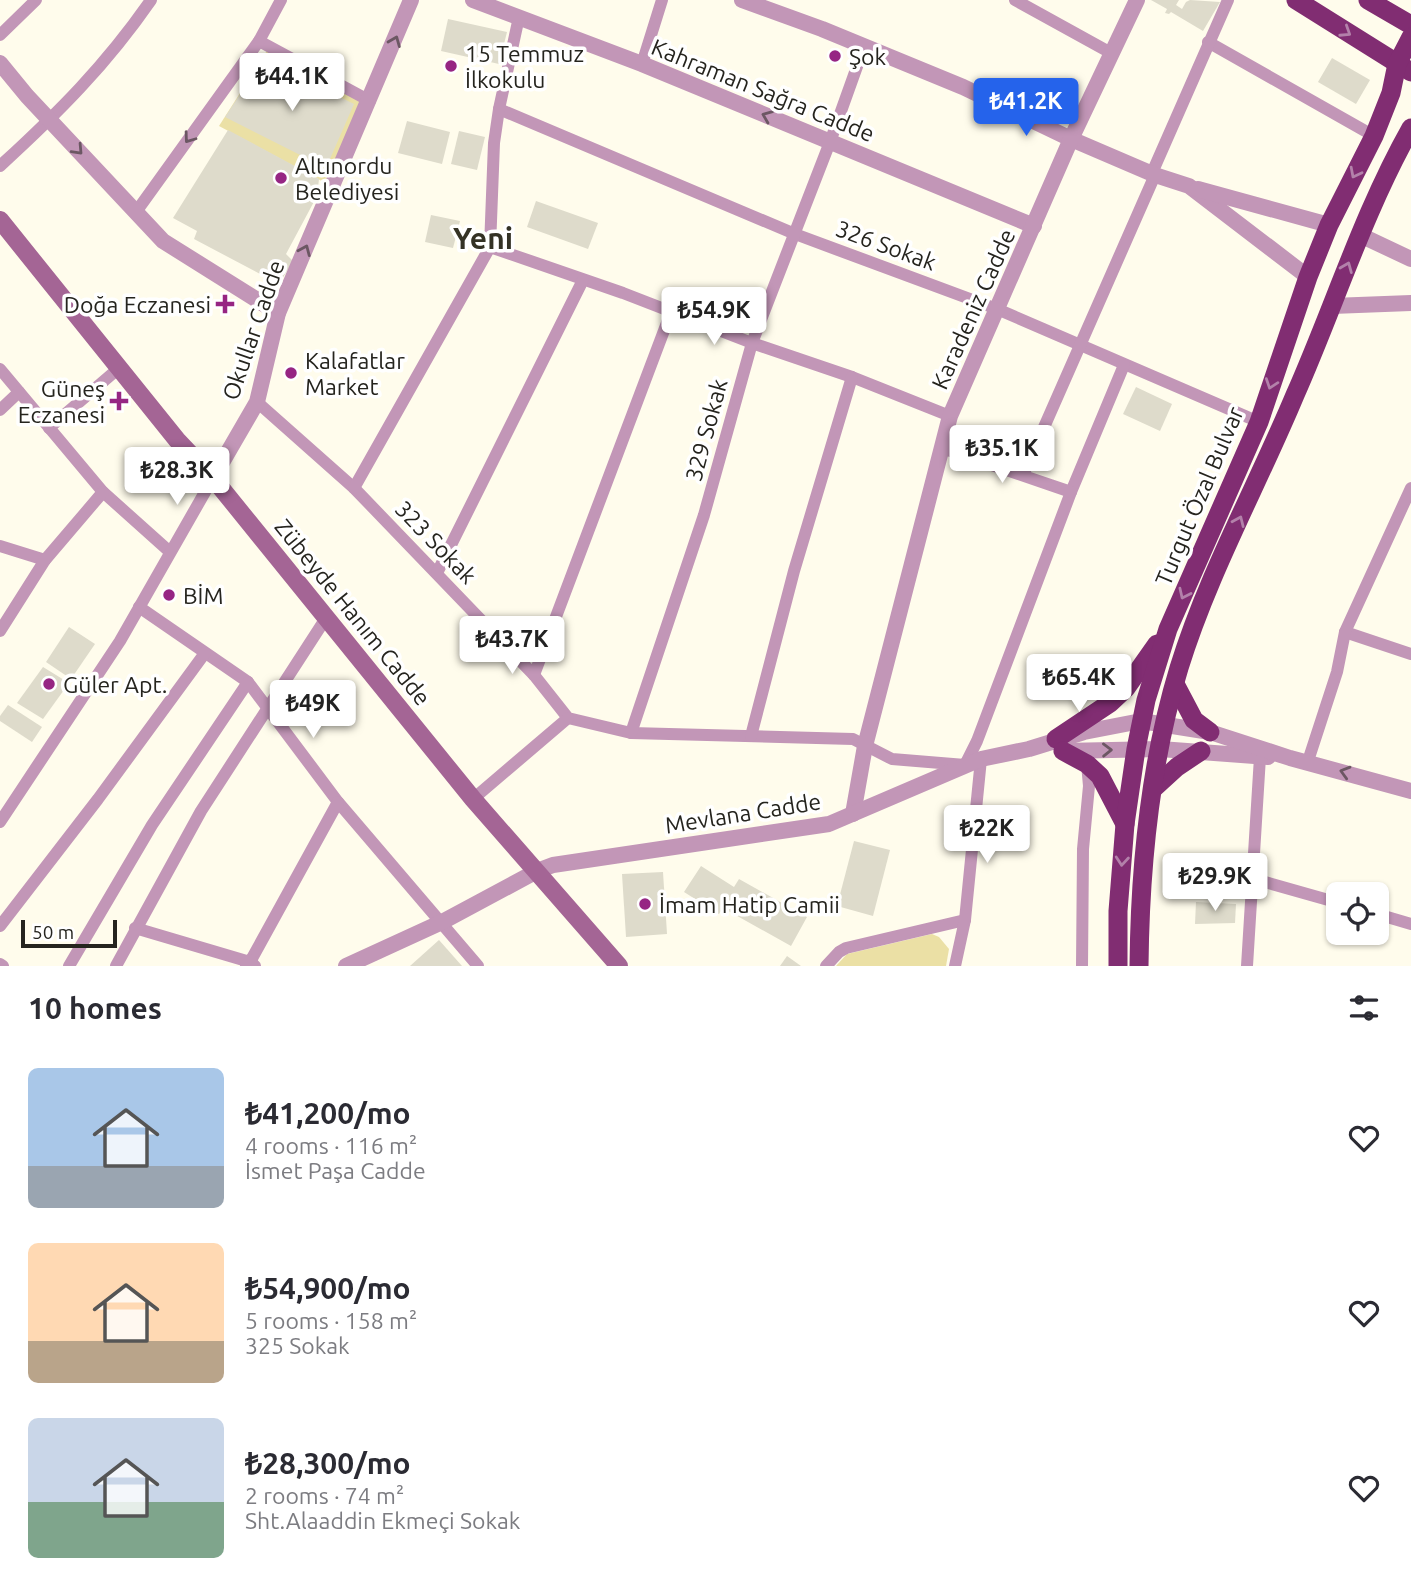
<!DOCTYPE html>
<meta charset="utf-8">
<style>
:root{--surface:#fff;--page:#f2f2f3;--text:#2b2b33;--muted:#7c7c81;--accent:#2563eb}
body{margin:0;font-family:Ubuntu,sans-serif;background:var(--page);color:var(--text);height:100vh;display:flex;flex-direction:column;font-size:26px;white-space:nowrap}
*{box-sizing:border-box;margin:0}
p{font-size:23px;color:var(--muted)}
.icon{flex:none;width:38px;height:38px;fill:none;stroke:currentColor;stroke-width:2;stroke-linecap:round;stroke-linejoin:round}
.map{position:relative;height:966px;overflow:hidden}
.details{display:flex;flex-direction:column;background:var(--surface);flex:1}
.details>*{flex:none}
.fabs{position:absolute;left:1326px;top:882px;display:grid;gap:14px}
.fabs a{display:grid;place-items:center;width:63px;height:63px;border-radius:10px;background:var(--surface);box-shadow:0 2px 5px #0004;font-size:35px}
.scale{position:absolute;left:21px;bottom:18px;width:96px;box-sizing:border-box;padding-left:7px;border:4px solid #25241e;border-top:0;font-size:19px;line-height:24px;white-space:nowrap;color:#25241e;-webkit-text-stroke:5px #fff;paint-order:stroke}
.price{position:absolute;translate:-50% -60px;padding:0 16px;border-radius:7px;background:#fff;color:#222;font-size:23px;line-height:46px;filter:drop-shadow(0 2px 4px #0008)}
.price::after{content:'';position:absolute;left:50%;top:42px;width:21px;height:16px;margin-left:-10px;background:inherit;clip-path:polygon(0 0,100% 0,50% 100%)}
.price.on{background:var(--accent);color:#fff}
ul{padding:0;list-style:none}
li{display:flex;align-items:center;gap:21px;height:175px;padding:0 28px}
li span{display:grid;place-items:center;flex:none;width:196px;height:140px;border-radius:10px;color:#555}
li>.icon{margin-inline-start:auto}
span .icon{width:84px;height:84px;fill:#fffc;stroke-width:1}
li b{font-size:30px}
h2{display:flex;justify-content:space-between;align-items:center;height:84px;padding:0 28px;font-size:30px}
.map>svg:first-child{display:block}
.green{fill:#ebe0a5}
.building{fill:#dedbcb}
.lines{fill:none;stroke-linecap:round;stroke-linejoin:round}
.minor{stroke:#c296b7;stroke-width:12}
.tertiary{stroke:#c296b7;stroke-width:16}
.secondary{stroke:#a46595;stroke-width:18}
.trunk{stroke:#812d72;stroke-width:19}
.oneway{stroke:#b381aa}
.oneway2{stroke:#6c5763}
.poi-dot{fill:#962583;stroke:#fff;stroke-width:2.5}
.labels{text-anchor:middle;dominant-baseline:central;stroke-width:7;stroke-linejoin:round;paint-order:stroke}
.poi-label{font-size:23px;fill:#25241e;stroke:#fff;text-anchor:start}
.street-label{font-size:23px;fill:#25241e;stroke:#fff}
.district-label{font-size:30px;font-weight:bold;fill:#343225;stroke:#fff}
</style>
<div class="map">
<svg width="1411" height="966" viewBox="0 0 1411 966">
<rect width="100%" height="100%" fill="#fffcec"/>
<g class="green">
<polygon points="270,46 365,98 333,187 219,126"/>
<polygon points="932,934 939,937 949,949 946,966 836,966 847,954"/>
</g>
<g class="building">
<polygon points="1151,0 1179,0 1176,5 1182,9 1186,2 1190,0 1220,2 1203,31 1171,12 1169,14 1165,13 1167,9"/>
<polygon points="448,19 507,32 499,64 441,51"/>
<polygon points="1332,58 1370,80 1356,104 1318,82"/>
<polygon points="263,59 354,104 326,168 225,117"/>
<polygon points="407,121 450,132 442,164 398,153"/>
<polygon points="228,130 319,179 317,196 286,254 293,261 279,284 194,239 197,231 173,218"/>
<polygon points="459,131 485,137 477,170 451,164"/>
<polygon points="536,201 598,223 588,249 527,227"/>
<polygon points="431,215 460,221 453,248 425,242"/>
<polygon points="1136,387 1172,404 1160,431 1123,414"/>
<polygon points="69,627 95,644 71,679 46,662"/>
<polygon points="43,667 69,683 43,719 17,703"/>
<polygon points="8,705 42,727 32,742 0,721 0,716"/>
<polygon points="854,841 890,850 873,916 837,906"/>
<polygon points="701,866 734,887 739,879 807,917 791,946 723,908 719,914 684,892"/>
<polygon points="663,872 667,934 626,937 622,874"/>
<polygon points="1196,902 1236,904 1235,923 1195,924"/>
<polygon points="439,940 462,966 410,966"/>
<polygon points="787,956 801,966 780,966"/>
</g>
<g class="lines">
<g class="minor">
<polyline points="1015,0 1111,53"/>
<polyline points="0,35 36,0"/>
<polyline points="259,41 370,101"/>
<polyline points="1208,42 1374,136"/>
<polyline points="642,64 662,0"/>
<polyline points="499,109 795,234 997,309 1259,422"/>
<path d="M0 166C58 113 106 65 151 0"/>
<polyline points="1152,173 1228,0"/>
<polyline points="136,212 259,41 281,0"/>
<polyline points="490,247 623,293 752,343 852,377 950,416"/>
<polyline points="0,369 103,492 170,552"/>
<polyline points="257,402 354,488 534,675 568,718 631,733 853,739 892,759 965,765 977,741 1071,492 1124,365"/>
<polyline points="0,410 19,392"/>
<polyline points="49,428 119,368"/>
<polyline points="942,448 1071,492"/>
<polyline points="1023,475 1155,175"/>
<polyline points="354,488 490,247 494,143 499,109 519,17"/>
<polyline points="0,546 45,560"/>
<polyline points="437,573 583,280"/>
<polyline points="139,607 248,682 338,802 478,966"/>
<polyline points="0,631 45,560 103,492"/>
<polyline points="1345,632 1411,654"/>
<polyline points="534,675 671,312"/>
<polyline points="631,733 704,515 752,343 830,142 864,47"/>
<polyline points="751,736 794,571 852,377"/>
<polyline points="1308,761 1337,672 1345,632 1411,488"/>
<polyline points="473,799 568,718"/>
<polyline points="0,822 120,641 213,478"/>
<polyline points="1251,878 1339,903"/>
<polyline points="1377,914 1411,924"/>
<polyline points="0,926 98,799 205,653"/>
<polyline points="135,928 250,962 255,966"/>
<polyline points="250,962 338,802"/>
<polyline points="0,964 3,966"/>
<polyline points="69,966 152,825 248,682"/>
<polyline points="116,966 201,811 326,618"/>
<polyline points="826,966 839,952 846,948 965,920"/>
<polyline points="955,966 965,920 981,759"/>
<polyline points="1082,966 1083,849 1089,786 1087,764"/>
<polyline points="1247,966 1260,757"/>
</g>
<g class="tertiary">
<polyline points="473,0 642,64 1034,226"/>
<polyline points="742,0 822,29 963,87 1071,139 1155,175 1189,186 1308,277"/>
<polyline points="0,63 27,96 163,241 278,313"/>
<polyline points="1198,189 1329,225"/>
<polyline points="1360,235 1411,259"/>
<polyline points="1332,306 1411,303"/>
<polyline points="213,478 257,402 278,313 411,0"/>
<polyline points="1063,751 1160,749 1268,757"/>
<polyline points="853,814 865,746 950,416 1071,139 1137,0"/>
<polyline points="248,966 250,962"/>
<polyline points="346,966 442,922 537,871 553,865 829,824 981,759 1029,749 1084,732 1141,721 1210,732 1290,758 1411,791"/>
</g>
<polyline class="secondary" points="0,220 177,440 213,478 473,799 619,966"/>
<g class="trunk">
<polyline points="1296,0 1411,72"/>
<polyline points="1368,0 1411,25"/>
<polyline points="1175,684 1194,720 1210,732"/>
<polyline points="1056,739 1110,703 1126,688 1157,644"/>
<polyline points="1063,751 1087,764 1100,776 1125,824"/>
<polyline points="1154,788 1177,767 1201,751"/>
<polyline points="1118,966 1118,911 1125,824 1136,749 1146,700 1168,629 1259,422 1308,277 1329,225 1374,136 1391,93 1397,64 1411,37"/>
<path d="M1139 966C1140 867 1150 763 1179 668 1208 574 1257 486 1295 395 1334 307 1363 213 1411 128"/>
</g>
</g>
<defs><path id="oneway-chevron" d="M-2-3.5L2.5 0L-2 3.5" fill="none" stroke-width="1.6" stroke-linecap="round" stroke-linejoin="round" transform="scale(1.75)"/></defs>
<g class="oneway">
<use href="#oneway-chevron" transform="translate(1346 32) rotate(33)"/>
<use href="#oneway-chevron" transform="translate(1355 173) rotate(117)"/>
<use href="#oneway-chevron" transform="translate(1347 267) rotate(-68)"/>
<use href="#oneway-chevron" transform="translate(1271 384) rotate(109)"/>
<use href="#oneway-chevron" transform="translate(1239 521) rotate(-66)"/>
<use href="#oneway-chevron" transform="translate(1184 594) rotate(115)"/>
<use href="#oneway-chevron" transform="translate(1122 861) rotate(95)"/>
</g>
<g class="oneway2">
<use href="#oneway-chevron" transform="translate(395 41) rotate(-68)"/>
<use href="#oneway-chevron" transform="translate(767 116) rotate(-158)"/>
<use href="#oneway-chevron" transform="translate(189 138) rotate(126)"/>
<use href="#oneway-chevron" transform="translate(78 150) rotate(47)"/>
<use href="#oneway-chevron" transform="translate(305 250) rotate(-67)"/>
<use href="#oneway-chevron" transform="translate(1107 750) rotate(-1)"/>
<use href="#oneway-chevron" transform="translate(1345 772) rotate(-164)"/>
</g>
<g class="poi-dot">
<circle cx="835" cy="56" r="7"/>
<circle cx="451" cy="66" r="7"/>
<circle cx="281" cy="178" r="7"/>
<path d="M221.5 293.5h7v7h7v7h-7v7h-7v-7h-7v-7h7z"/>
<circle cx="291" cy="373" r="7"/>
<path d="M115.5 390.5h7v7h7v7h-7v7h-7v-7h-7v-7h7z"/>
<circle cx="169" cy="595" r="7"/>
<circle cx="49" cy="684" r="7"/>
<circle cx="645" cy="904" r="7"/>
</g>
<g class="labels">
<g class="poi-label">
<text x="465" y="53">15 Temmuz<tspan x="465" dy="26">İlkokulu</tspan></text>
<text x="849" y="56">Şok</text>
<text x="295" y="165">Altınordu<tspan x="295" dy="26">Belediyesi</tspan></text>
<text x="211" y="304" text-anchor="end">Doğa Eczanesi</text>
<text x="305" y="360">Kalafatlar<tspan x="305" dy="26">Market</tspan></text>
<text x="105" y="388" text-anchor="end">Güneş<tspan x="105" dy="26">Eczanesi</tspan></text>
<text x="183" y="595">BİM</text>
<text x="63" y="684">Güler Apt.</text>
<text x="659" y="904">İmam Hatip Camii</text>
</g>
<g class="street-label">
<text transform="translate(763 90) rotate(22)">Kahraman Sağra Cadde</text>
<text transform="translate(886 245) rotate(20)">326 Sokak</text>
<text transform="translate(973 309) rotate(-66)">Karadeniz Cadde</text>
<text transform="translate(253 330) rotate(-71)">Okullar Cadde</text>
<text transform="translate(706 430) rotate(-75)">329 Sokak</text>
<text transform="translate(1199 496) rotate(-67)">Turgut Özal Bulvar</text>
<text transform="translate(436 542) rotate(46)">323 Sokak</text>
<text transform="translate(353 612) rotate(51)">Zübeyde Hanım Cadde</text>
<text transform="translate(743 813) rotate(-9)">Mevlana Cadde</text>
</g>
<g class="district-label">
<text x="483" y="238">Yeni</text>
</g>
</g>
</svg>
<div class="fabs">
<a><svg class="icon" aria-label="locate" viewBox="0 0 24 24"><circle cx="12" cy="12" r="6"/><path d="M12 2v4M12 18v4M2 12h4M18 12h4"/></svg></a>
</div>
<div class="scale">50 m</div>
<b class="price" style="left:292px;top:113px">₺44.1K</b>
<b class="price on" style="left:1026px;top:138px">₺41.2K</b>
<b class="price" style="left:714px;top:347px">₺54.9K</b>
<b class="price" style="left:1002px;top:485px">₺35.1K</b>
<b class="price" style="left:177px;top:507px">₺28.3K</b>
<b class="price" style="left:512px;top:676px">₺43.7K</b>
<b class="price" style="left:1079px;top:714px">₺65.4K</b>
<b class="price" style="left:313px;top:740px">₺49K</b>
<b class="price" style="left:987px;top:865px">₺22K</b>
<b class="price" style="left:1215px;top:913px">₺29.9K</b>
</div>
<section class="details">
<h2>10 homes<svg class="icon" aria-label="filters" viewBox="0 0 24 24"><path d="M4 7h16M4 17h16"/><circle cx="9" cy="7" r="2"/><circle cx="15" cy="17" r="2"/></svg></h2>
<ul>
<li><span style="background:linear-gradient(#a9c7e8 70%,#9aa5b1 0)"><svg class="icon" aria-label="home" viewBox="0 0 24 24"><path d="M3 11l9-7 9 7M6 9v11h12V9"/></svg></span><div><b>₺41,200/mo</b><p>4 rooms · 116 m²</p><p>İsmet Paşa Cadde</p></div><svg class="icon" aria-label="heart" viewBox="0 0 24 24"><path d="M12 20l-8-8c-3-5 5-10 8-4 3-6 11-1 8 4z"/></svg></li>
<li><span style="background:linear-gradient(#ffd9b3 70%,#b9a48a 0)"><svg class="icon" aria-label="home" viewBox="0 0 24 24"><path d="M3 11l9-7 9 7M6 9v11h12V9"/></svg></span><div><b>₺54,900/mo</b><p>5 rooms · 158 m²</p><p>325 Sokak</p></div><svg class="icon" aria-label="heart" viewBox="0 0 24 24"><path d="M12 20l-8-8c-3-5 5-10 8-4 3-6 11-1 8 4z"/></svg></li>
<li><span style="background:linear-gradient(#c9d6e8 60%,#7fa58c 0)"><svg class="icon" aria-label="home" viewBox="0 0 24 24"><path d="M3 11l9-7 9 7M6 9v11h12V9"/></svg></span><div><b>₺28,300/mo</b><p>2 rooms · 74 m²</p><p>Sht.Alaaddin Ekmeçi Sokak</p></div><svg class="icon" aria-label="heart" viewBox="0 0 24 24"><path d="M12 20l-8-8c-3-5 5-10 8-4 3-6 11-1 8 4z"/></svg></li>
</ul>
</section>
